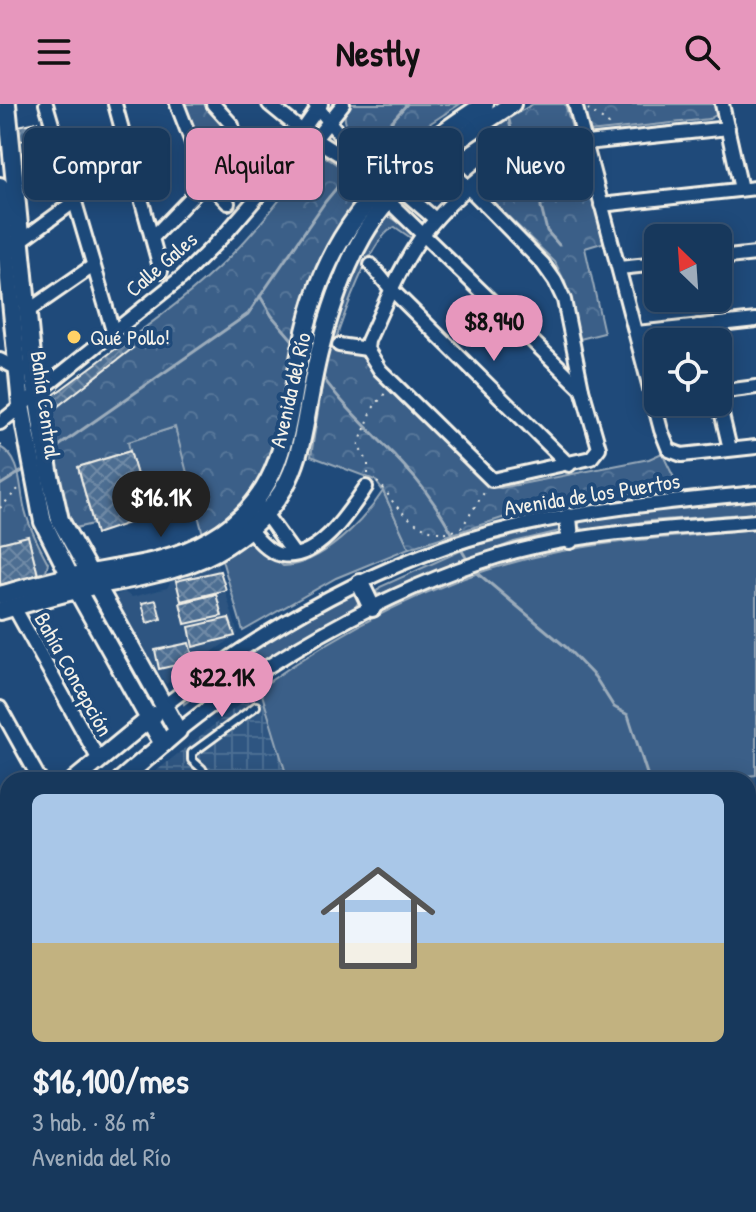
<!DOCTYPE html>
<html lang="es">
<meta charset="utf-8">
<style>
:root{--surface:#17385c;--page:#244365;--text:#f1f3f6;--muted:#9eacbb;--line:#365272;--accent:#e797bd}
body{margin:0;font-family:"Patrick Hand",sans-serif;background:var(--page);color:var(--text);height:100vh;display:flex;flex-direction:column;font-size:30px;white-space:nowrap}
*{box-sizing:border-box;margin:0}
p{font-size:26px;color:var(--muted)}
.icon{flex:none;width:44px;height:44px;fill:none;stroke:currentColor;stroke-width:2;stroke-linecap:round;stroke-linejoin:round}
.map{position:relative;flex:1;overflow:hidden}
.panel{position:absolute;left:0px;top:668px;width:756px;height:440px;display:flex;flex-direction:column;background:var(--surface);border-radius:24px 24px 0 0;box-shadow:0 4px 20px #0003,0 0 0 2px var(--line)}
.panel>*{flex:none}
.top-card{position:absolute;left:24px;top:24px;width:708px;height:72px;display:flex;gap:16px}
.needle{width:52px;rotate:335deg}
.controls{position:absolute;left:644px;top:120px;display:grid;gap:16px}
.controls a{display:grid;place-items:center;width:88px;height:88px;border-radius:12px;background:var(--surface);box-shadow:0 4px 20px #0003,0 0 0 2px var(--line);font-size:40px}
.price{position:absolute;translate:-50% -68px;padding:0 18px;border-radius:28px;background:var(--accent);color:#111;font-size:26px;line-height:52px;filter:drop-shadow(0 2px 4px #0008)}
.price::after{content:'';position:absolute;left:50%;top:48px;width:24px;height:18px;margin-left:-12px;background:inherit;clip-path:polygon(0 0,100% 0,50% 100%)}
.price.selected{background:#222;color:#fff}
ul{padding:0;list-style:none}
li{display:grid;align-content:center;gap:16px;height:424px;padding:0 32px}
li+li{border-top:2px solid var(--line)}
li span{display:grid;place-items:center;height:248px;border-radius:12px;color:#555}
li>.icon{margin-inline-start:auto}
span .icon{width:144px;height:144px;fill:#fffc;stroke-width:1}
li b{font-size:34px}
.chip{padding:0 28px;border-radius:12px;background:var(--surface);box-shadow:0 4px 20px #0003,0 0 0 2px var(--line);font-size:28px;line-height:72px}
.chip.selected{background:var(--accent);color:#111}
header{display:flex;justify-content:space-between;align-items:center;height:104px;padding:0 32px;background:var(--accent);color:#111;font-size:36px;font-weight:800}
.map>svg:first-child{display:block}
.built{fill:#2d5581}
.industrial{fill:url(#industrial-grid)}
.grass{fill:#3a5f88;stroke:#97a8b8;stroke-width:2}
.forest{fill:url(#forest-crowns);stroke:#97a8b8;stroke-width:2}
.lines{fill:none;stroke-linecap:round;stroke-linejoin:round}
.stream{stroke:#9cacbb;stroke-width:3}
.building{fill:url(#building-cross-hatch);stroke:#f4f1e8;stroke-width:2}
.lane-casing{stroke:#f4f1e8;stroke-width:12}
.street-casing{stroke:#f4f1e8;stroke-width:18}
.secondary-casing{stroke:#f4f1e8;stroke-width:22}
.path{stroke:#f4f1e8;stroke-width:2;stroke-dasharray:2 6;stroke-linecap:butt}
.lane{stroke:#1f4a7a;stroke-width:6}
.street{stroke:#1f4a7a;stroke-width:12}
.secondary{stroke:#1f4a7a;stroke-width:16}
.poi-dot{fill:#ffd166;stroke:#1f4a7a;stroke-width:3}
.labels{text-anchor:middle;dominant-baseline:central;stroke-width:8;stroke-linejoin:round;paint-order:stroke}
.street-label{font-size:22px;fill:#f4f1e8;stroke:#1f4a7a}
.poi-label{font-size:22px;fill:#f4f1e8;stroke:#1f4a7a;text-anchor:start}
</style>
<header><svg class="icon" aria-label="menu" viewBox="0 0 24 24"><path d="M4 6h16M4 12h16M4 18h16"/></svg>Nestly<svg class="icon" aria-label="search" viewBox="0 0 24 24"><circle cx="10" cy="10" r="6"/><path d="M15 15l6 6"/></svg></header>
<div class="map">
<svg width="756" height="1108" viewBox="0 0 756 1108">
<defs>
<pattern id="industrial-grid" width="8" height="8" patternUnits="userSpaceOnUse" patternTransform="scale(2)"><rect width="8" height="8" fill="#2d5581"/><path d="M0 4h8M4 0v8" fill="none" stroke="#4c6e93"/></pattern>
<pattern id="forest-crowns" width="20" height="18" patternUnits="userSpaceOnUse" patternTransform="scale(2)"><rect width="20" height="18" fill="#3a5f88"/><path d="M2 6a3 3 0 1 1 6 0M12 15a3 3 0 1 1 6 0" fill="none" stroke="#577699"/></pattern>
<pattern id="building-cross-hatch" width="8" height="8" patternUnits="userSpaceOnUse" patternTransform="scale(2)"><rect width="8" height="8" fill="#4d6e92"/><path d="M0 0l8 8M0 8l8-8" fill="none" stroke="#708aa6"/></pattern>
</defs>
<rect width="100%" height="100%" fill="#1f4a7a"/>
<filter id="ink" filterUnits="userSpaceOnUse"><feTurbulence type="fractalNoise" baseFrequency=".0125" numOctaves="2"/><feDisplacementMap in="SourceGraphic" scale="16" xChannelSelector="R" yChannelSelector="G"/><feConvolveMatrix kernelMatrix="1 2 1 2 8 2 1 2 1" color-interpolation-filters="sRGB"/></filter>
<g filter="url(#ink)">
<polygon class="built" points="217,459 238,530 166,580 110,493 124,488 132,493 167,484 171,477 181,470"/>
<g class="industrial">
<polygon points="260,584 288,676 145,676"/>
<polygon points="756,671 756,1108 0,1108 0,793 8,786 8,1100 748,1100 748,676 701,676"/>
</g>
<g class="grass">
<path d="M388 111 413 129 411 134 395 123C371 131 341 219 333 244L323 243 348 187 352 163 382 113Z"/>
<polygon points="175,323 196,397 149,412 127,338"/>
<path d="M383 387 409 444 336 474 243 527 222 456 251 435 283 462C321 461 364 417 383 387Z"/>
<polygon points="756,394 756,409 649,417 584,426 578,423 578,420 583,416"/>
<polygon points="558,421 562,423 560,427 514,438 380,490 375,489 380,483 469,443"/>
<path d="M756 425V671L701 676H288L260 584C348 521 450 469 557 448 622 435 690 432 756 425Z"/>
<polygon points="352,490 358,491 360,496 356,502 268,554 224,570 184,600 183,597 260,541"/>
</g>
<g class="forest">
<polygon points="183,0 206,0 226,19 230,34 215,58 204,59"/>
<path d="M349 0H460L426 22 384 56C366 45 333 24 349 0Z"/>
<polygon points="533,0 565,0 605,138 585,144 604,229 580,235 565,178 555,158 481,86 485,77 502,65 479,32"/>
<polygon points="581,0 714,0 716,11 709,15 589,28"/>
<path d="M320 51C335 57 357 73 358 91L322 154 295 239 276 329 265 367 242 399 204 434 175 323 128 338 130 347 78 363 93 420 75 424C57 389 58 347 49 309L132 244 125 238C166 209 206 178 240 142 266 115 288 84 312 56Z"/>
<polygon points="328,243 360,251 492,383 501,384 649,355 662,349 678,382 571,397 521,408 409,444 383,387 375,376 311,352"/>
<path d="M0 343C23 355 19 385 25 406 30 425 39 442 48 459L46 467 38 470 28 432 0 439Z"/>
</g>
<g class="lines">
<g class="stream">
<polyline points="508,11 514,39 541,87 541,103 547,127 559,141"/>
<polyline points="364,49 407,0"/>
<polyline points="260,192 272,212 295,239"/>
<path d="M322 272C346 306 378 333 406 364 426 385 442 410 456 436"/>
<polyline points="53,346 248,210 325,98 352,65"/>
<polyline points="0,381 27,364"/>
<polyline points="459,442 470,460"/>
<polyline points="474,466 567,544 595,573 614,603 628,611 649,676"/>
</g>
</g>
<g class="building">
<polygon points="37,18 41,32 20,37 18,22"/>
<polygon points="41,32 56,70 32,87 29,35"/>
<polygon points="125,238 133,244 49,309 48,295"/>
<polygon points="130,347 149,412 96,430 78,363"/>
<polygon points="28,432 38,471 0,481 0,439"/>
<polygon points="220,467 226,486 181,497 176,477"/>
<polygon points="216,490 222,512 185,520 180,499"/>
<polygon points="156,496 161,515 147,519 142,499"/>
<polygon points="229,514 235,532 193,543 189,523"/>
<polygon points="189,539 194,557 159,565 155,546"/>
<polygon points="8,1027 8,1100 160,1100 162,1108 0,1108 0,1028"/>
<polygon points="350,1100 401,1100 403,1108 310,1108"/>
</g>
<g class="lines">
<defs>
<g id="lane">
<polyline points="208,676 202,665 192,656 192,649 256,602"/>
<polyline points="0,986 8,985"/>
<polyline points="179,1100 181,1108"/>
<polyline points="405,1104 406,1108"/>
</g>
<g id="street">
<polyline points="46,0 113,227"/>
<polyline points="115,0 161,167"/>
<polyline points="177,0 207,77 228,99"/>
<polyline points="269,0 302,27 343,53 582,285"/>
<polyline points="315,0 343,35 435,115"/>
<polyline points="575,0 661,326 669,346 682,351 756,343"/>
<polyline points="722,0 741,85"/>
<polyline points="300,34 302,27 321,0"/>
<polyline points="586,39 728,24"/>
<path d="M447 62 543 160 555 177 564 196 582 285 599 344 591 354 492 376 380 266 367 245 368 237C385 200 401 159 426 127 444 104 466 84 489 66"/>
<polyline points="601,101 756,84"/>
<polyline points="153,133 207,77 236,38 232,21 213,0"/>
<polyline points="22,136 75,97"/>
<polyline points="718,154 756,150"/>
<polyline points="371,161 391,185 569,361"/>
<polyline points="619,164 658,160"/>
<polyline points="28,207 93,162"/>
<polyline points="698,222 703,238"/>
<polyline points="637,229 756,216"/>
<polyline points="339,241 367,245"/>
<polyline points="0,256 22,267"/>
<polyline points="718,288 756,283"/>
<polyline points="718,294 730,345"/>
<polyline points="0,319 182,173 227,128 297,47 315,35 343,0"/>
<polyline points="261,404 294,450"/>
<path d="M245 419C254 431 267 449 282 451 318 457 349 408 366 383"/>
<polyline points="14,503 99,656"/>
<path d="M164 602C264 523 388 452 514 423 593 405 675 397 756 389"/>
<polyline points="0,604 40,676"/>
<path d="M178 627C276 549 415 469 538 442 610 426 684 424 756 417"/>
</g>
<g id="secondary">
<polyline points="7,0 34,272 49,367 60,416 178,627 121,676"/>
<polyline points="0,82 21,301 43,418 77,486 163,640"/>
<polyline points="568,413 570,436"/>
<polyline points="360,479 372,504"/>
<path d="M0 491C29 483 59 474 89 469 131 462 174 457 211 435 287 391 286 321 301 245 307 216 316 185 329 158 362 89 421 40 485 0"/>
<path d="M0 507C31 498 63 489 94 482 140 473 187 467 227 441 311 387 298 329 320 245 330 206 343 167 363 132 397 73 458 36 512 0"/>
<polyline points="75,676 154,611"/>
<polyline points="0,737 8,730"/>
<polyline points="0,776 8,770"/>
</g>
</defs>
<use href="#lane" class="lane-casing"/>
<use href="#street" class="street-casing"/>
<use href="#secondary" class="secondary-casing"/>
<g class="path">
<polyline points="588,5 613,23"/>
<polyline points="0,342 3,340"/>
<polyline points="368,370 368,358 358,342 373,304 386,288"/>
<path d="M377 378C385 384 387 390 393 398 409 418 437 438 462 423L487 384"/>
<polyline points="0,404 21,382"/>
</g>
<use href="#lane" class="lane"/>
<use href="#street" class="street"/>
<use href="#secondary" class="secondary"/>
</g>
</g>
<circle class="poi-dot" cx="74" cy="233" r="8"/>
<g class="labels">
<g class="street-label">
<text transform="translate(161 160) rotate(-41)">Calle Gales</text>
<text transform="translate(290 286) rotate(-77)">Avenida del Río</text>
<text transform="translate(46 301) rotate(82)">Bahía Central</text>
<text transform="translate(592 390) rotate(-9)">Avenida de los Puertos</text>
<text transform="translate(74 570) rotate(61)">Bahía Concepción</text>
</g>
<g class="poi-label">
<text x="90" y="233">Qué Pollo!</text>
</g>
</g>
</svg>
<div class="controls">
<a><svg class="needle" viewBox="-14 -14 28 28"><path d="M0-13l5 13h-10z" fill="#e53935"/><path d="M0 13l5-13h-10z" fill="#9eacbb"/></svg></a>
<a><svg class="icon" aria-label="locate" viewBox="0 0 24 24"><circle cx="12" cy="12" r="6"/><path d="M12 2v4M12 18v4M2 12h4M18 12h4"/></svg></a>
</div>
<b class="price" style="left:494px;top:259px">$8,940</b>
<b class="price selected" style="left:161px;top:435px">$16.1K</b>
<b class="price" style="left:222px;top:615px">$22.1K</b>
<div class="top-card">
<a class="chip">Comprar</a>
<a class="chip selected">Alquilar</a>
<a class="chip">Filtros</a>
<a class="chip">Nuevo</a>
</div>
<section class="panel">
<ul>
<li><span style="background:linear-gradient(#a9c7e8 60%,#c2b280 0)"><svg class="icon" aria-label="home" viewBox="0 0 24 24"><path d="M3 11l9-7 9 7M6 9v11h12V9"/></svg></span><div><b>$16,100/mes</b><p>3 hab. · 86 m²</p><p>Avenida del Río</p></div></li>
</ul>
</section>
</div>
